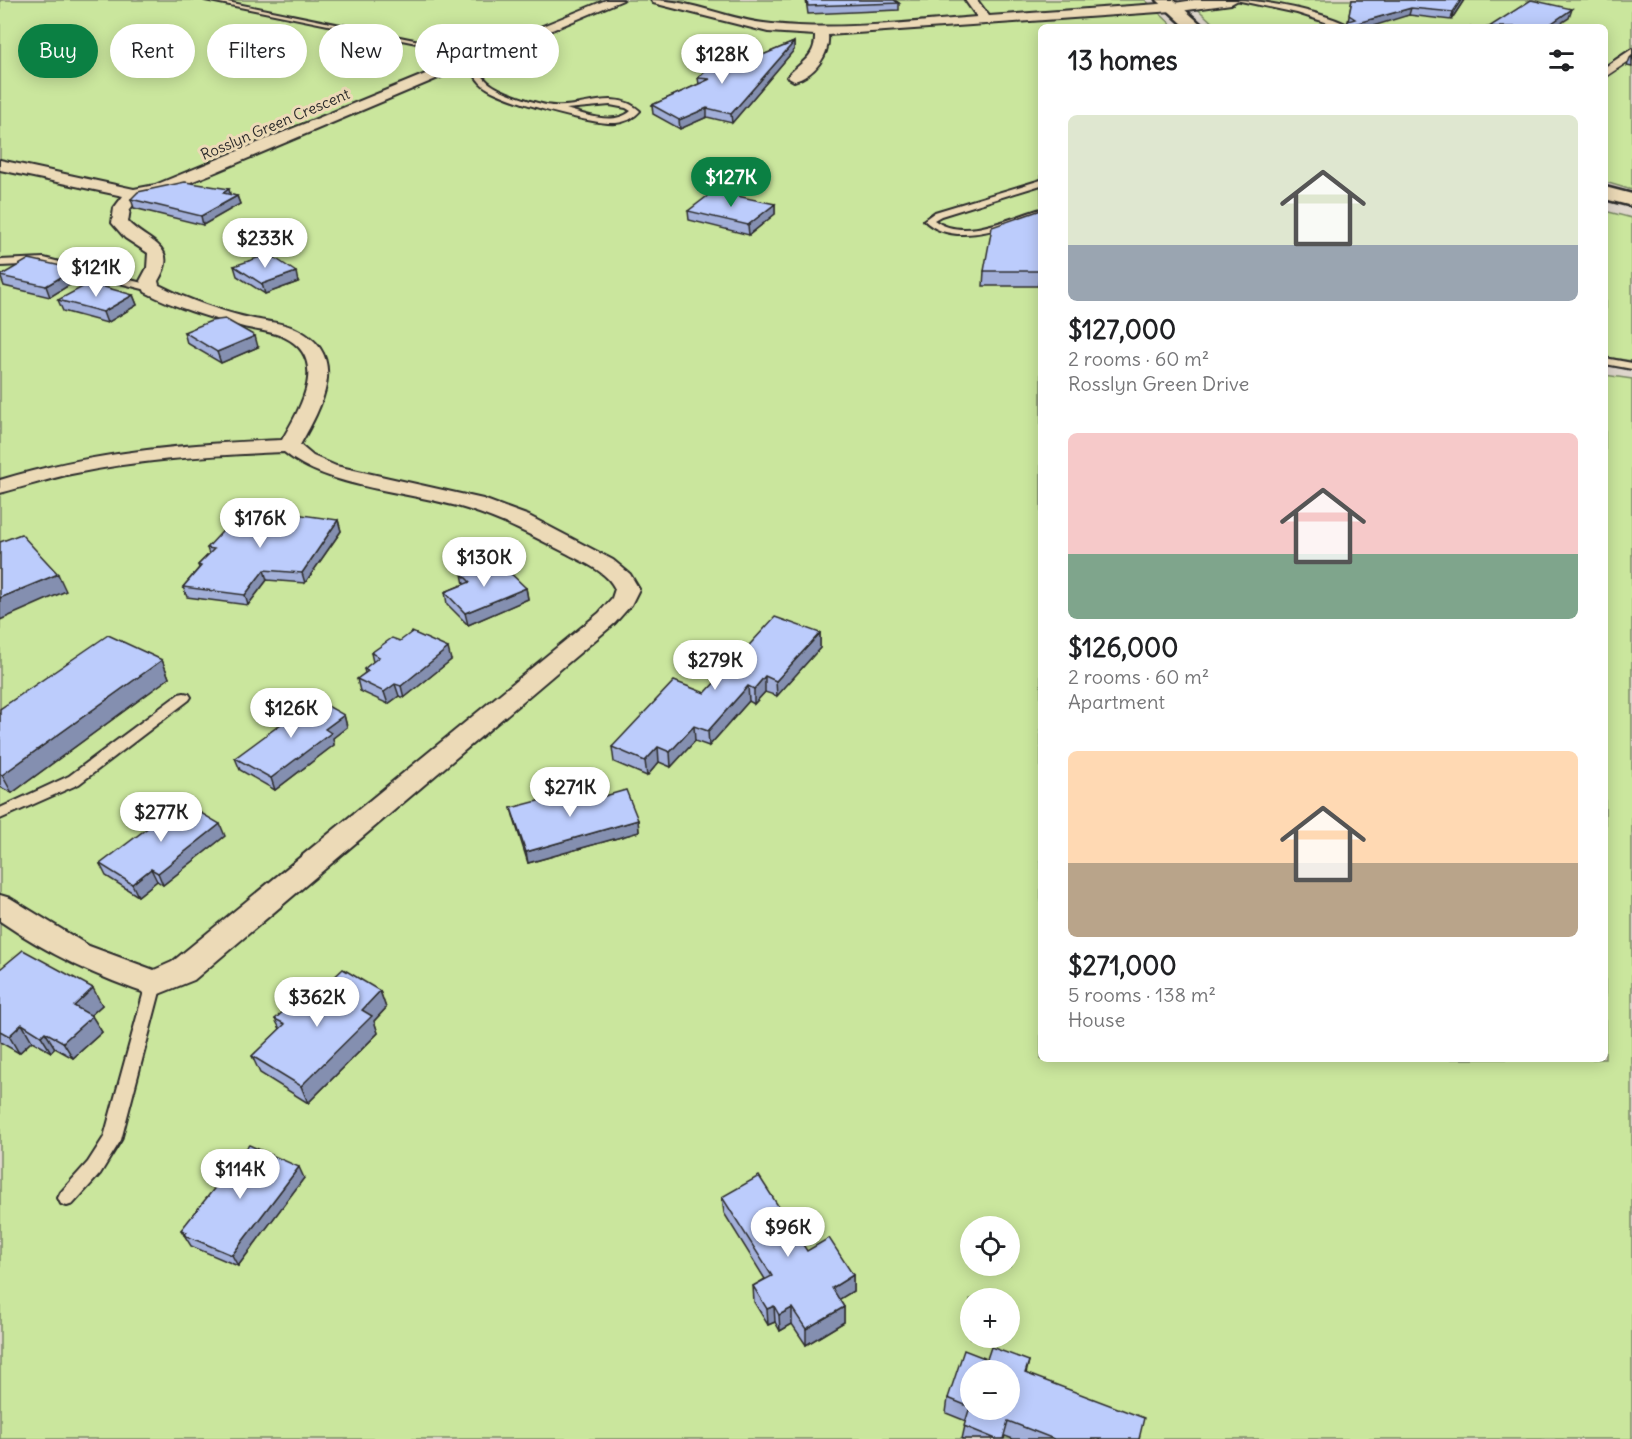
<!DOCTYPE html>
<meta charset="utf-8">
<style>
:root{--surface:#fff;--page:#f6f6f6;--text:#202124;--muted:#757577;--accent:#0b8043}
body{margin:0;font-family:Delius,sans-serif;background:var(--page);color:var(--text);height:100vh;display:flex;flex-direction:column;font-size:22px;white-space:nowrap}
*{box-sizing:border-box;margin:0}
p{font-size:20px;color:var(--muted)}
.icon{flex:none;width:33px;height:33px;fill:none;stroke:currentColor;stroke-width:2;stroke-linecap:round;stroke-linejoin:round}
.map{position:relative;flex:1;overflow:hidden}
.details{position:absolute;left:1038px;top:24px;width:570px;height:1038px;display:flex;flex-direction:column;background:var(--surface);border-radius:9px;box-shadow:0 3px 15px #0003}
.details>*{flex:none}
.top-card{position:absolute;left:18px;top:24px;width:570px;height:54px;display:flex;gap:12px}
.tools{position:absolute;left:960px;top:1216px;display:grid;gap:12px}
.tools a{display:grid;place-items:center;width:60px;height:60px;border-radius:50%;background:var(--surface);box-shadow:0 3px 15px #0003;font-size:30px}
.price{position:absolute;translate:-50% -51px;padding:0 14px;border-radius:21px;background:#fff;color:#222;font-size:20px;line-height:39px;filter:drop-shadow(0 2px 3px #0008)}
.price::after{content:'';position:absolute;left:50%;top:36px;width:18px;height:14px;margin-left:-9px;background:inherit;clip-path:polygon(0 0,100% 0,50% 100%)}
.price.current{background:var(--accent);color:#fff}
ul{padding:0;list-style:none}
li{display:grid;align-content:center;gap:12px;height:318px;padding:0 30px}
li span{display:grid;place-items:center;height:186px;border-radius:9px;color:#555}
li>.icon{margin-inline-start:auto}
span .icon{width:108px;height:108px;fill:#fffc;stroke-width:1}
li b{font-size:26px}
h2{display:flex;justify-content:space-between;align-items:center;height:72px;padding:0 30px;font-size:26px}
.chip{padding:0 21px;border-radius:27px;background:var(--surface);box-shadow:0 3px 15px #0003;font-size:21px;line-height:54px}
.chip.current{background:var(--accent);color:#fff}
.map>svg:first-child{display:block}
.green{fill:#cae69d;stroke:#7a8864;stroke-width:1.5;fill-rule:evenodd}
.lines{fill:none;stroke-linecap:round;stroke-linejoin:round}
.service-casing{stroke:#2b2b2b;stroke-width:4}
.minor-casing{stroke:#2b2b2b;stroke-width:4}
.tertiary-casing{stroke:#2b2b2b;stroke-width:4}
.secondary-casing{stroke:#2b2b2b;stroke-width:5}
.service{fill:#ecdab7;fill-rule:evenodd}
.minor{fill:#ecdab7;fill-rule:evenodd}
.tertiary{fill:#ecdab7;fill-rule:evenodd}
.secondary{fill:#ecdab7;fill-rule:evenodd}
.wall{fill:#a2afd9;stroke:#2b2b2b;stroke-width:1.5}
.shaded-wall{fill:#848fb0;stroke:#2b2b2b;stroke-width:1.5}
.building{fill:#bcccfc;stroke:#2b2b2b;stroke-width:1.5;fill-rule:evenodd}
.labels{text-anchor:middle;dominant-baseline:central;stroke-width:6;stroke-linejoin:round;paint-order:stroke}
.far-street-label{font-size:15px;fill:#2b2b2b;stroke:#ecdab7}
</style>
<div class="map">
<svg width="1632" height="1439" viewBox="0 0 1632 1439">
<rect width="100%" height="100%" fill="#ded6cc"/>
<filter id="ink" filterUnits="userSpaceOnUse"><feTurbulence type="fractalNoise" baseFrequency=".0167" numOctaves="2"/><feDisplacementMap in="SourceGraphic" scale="12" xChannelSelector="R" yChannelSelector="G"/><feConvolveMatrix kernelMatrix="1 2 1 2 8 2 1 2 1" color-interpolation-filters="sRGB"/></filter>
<g filter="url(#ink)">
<g class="green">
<path d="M0 0H1145L1174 27H1041V1059H1605V375L1632 379V1439H0ZM970 1227H1010V1266H970ZM970 1299H1010V1338H970ZM970 1371H1010V1410H970Z"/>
<polygon points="1188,0 1632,0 1632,190 1605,182 1605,27 1217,27"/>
<polygon points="1605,211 1632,218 1632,361 1605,357"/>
</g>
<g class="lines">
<defs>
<g id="service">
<polygon points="205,0 218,0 488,55 485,57"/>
<path d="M1236 0C1264 0 1328 13 1351 27H1341L1297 13Z"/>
<path d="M469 59H473C478 67 481 76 488 82 499 92 539 105 554 106 582 109 615 88 640 111 633 119 626 122 616 123 593 125 507 101 487 88 478 83 469 68 469 59ZM610 105 626 108 631 111C614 126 586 115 566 109Z"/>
<path d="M1041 180V185L941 216 934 220C964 242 1010 218 1041 209V215C1008 226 953 249 924 220L935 212Z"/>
<polygon points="44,258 154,286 156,288 151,291 44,264 0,266 0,260"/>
<polygon points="1605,358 1632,363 1632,369 1605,364"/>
<polygon points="184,693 189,694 191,697 189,700 79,784 0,819 0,808 69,776 179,694"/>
<polygon points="154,977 160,979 162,984 121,1140 100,1174 73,1204 67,1206 61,1204 58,1198 61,1192 88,1162 104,1137 146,984 148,979"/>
</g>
<g id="minor">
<path d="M606 0H623L211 174 165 192 139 198 130 209 128 222C148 243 180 245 158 281L159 285C188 300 222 312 254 319 269 322 285 323 298 330 350 356 321 408 300 445L313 456 336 466 483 499 529 516 613 560 630 574 639 589 631 605 615 623 194 980 154 996C99 978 48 954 0 921V895L10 898 89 946 154 970 172 962 599 613 612 598 615 589C607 571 584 563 568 554 535 537 503 520 467 509 411 491 328 489 284 452 213 455 141 459 71 474 47 479 24 487 0 493V480C92 452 186 444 282 440 300 409 330 359 284 337 271 331 254 330 240 326 208 317 174 307 145 292L140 281 147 268 148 253 125 238 112 223 114 208 123 196 0 170V160L134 189 155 185Z"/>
<path d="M651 0C693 0 731 21 772 24 840 31 909 22 977 17L965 0H977L989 16 1173 3 1179 7 1173 11 828 35C830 55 814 76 794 81L787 77C800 62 816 58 815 35L768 32 653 3Z"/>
<polygon points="1632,49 1632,59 1605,77 1605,67"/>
</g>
<polygon id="tertiary" points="1194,0 1238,0 1231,4 1173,12 1165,7 1168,4"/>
<g id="secondary">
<polygon points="1157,0 1174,0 1204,27 1186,27"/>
<polygon points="1605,187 1632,194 1632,206 1605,199"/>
</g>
</defs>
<use href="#service" class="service-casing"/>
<use href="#minor" class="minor-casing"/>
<use href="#tertiary" class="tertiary-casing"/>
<use href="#secondary" class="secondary-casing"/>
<use href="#service" class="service"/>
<use href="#minor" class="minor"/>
<use href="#tertiary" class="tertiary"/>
<use href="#secondary" class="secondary"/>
</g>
<g class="wall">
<polygon points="806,0 894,0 899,3 899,10 808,14"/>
<polygon points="1352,0 1464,0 1451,20 1409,15 1347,27"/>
<polygon points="794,42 794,50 732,123 707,117 680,129 653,114 652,105 699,84 698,78 758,57"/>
<polygon points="1632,56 1632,67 1627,66 1630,58"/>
<polygon points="230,195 237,196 240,204 203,225 134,208 131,199"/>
<polygon points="775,204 775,214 749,235 689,220 688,211"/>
<polygon points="1041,210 1041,285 1038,286 983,286 984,271"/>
<polygon points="234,266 298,282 265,294 237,276"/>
<polygon points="0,275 79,279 50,297 4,286"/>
<polygon points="133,295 137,305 107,323 63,311 58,300"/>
<polygon points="184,332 258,347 221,363 187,343"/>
<polygon points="338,520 341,531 305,583 267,580 248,605 187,597 183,587 199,568 198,565 209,554 207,548"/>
<polygon points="494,571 526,588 528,599 468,625 447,604 445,592 464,584 462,574"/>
<polygon points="820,633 820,648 777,696 765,692 754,704 749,701 709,746 695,741 671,767 659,762 647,776 614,762 612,747 705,693"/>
<polygon points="400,641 451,660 404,698 399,696 388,704 360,691 357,679 365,673 364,669 373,662 371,653"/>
<polygon points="162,660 169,678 12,793 0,787 0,709"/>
<polygon points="344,715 347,727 333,738 334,745 275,790 240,770 235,758"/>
<polygon points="584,802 638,820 639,832 528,863 514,819 511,808"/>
<polygon points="225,836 163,885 157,881 138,896 106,876 100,864"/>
<polygon points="0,969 102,1005 91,1015 102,1032 73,1058 55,1048 51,1052 32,1041 19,1053 0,1042"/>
<polygon points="380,991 386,1008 374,1021 378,1033 308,1103 260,1073 252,1056 280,1029 275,1019 309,1001"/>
<polygon points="304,1178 238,1266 191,1246 181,1230"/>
<polygon points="722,1197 807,1251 853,1275 853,1291 839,1299 844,1307 844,1322 806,1345 792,1324 780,1331 775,1322 768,1325 754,1302 753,1286 765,1279 724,1213"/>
<polygon points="987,1359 1029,1361 1026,1374 1139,1439 1013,1439 1005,1436 1004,1439 962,1439 966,1421 946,1413 948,1398"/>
</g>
<g class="shaded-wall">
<polygon points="1461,0 1464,0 1451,20 1453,12"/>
<polygon points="1411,8 1409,15 1370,27 1347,27 1347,26"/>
<polygon points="1572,9 1569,18 1555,27 1546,27"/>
<polygon points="794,42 794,50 732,123 731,114"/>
<polygon points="707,108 707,117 680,129 679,120"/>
<polygon points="229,189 231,198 223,193"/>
<polygon points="237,196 240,204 203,225 201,216"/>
<polygon points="775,204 775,214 749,235 748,225"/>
<polygon points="75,269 79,279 50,297 46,286"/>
<polygon points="1040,271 1041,271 1041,285 1038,286"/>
<polygon points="296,272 298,282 265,294 262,284"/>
<polygon points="133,295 137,305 107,323 103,312"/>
<polygon points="255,336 258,347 221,363 217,352"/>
<polygon points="338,520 341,531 305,583 302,573"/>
<polygon points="264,570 267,580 248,605 245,595"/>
<polygon points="58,574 66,591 0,620 0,598"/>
<polygon points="526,588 528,599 468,625 465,613"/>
<polygon points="820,633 820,648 777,696 776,681"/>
<polygon points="448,648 451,660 404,698 401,686"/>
<polygon points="162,660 169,678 12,793 2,775"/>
<polygon points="765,676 765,692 754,704 754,689"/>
<polygon points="395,684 399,696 388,704 384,692"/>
<polygon points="748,686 749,701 709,746 708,731"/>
<polygon points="344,715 347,727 333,738 334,745 275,790 271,778 325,729"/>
<polygon points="694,726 695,741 671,767 670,752"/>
<polygon points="658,747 659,762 647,776 645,761"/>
<polygon points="638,820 639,832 528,863 526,852"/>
<polygon points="220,824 225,836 163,885 158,873"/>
<polygon points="151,869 157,881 138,896 132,884"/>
<polygon points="93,988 102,1005 83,1022 74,1006"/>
<polygon points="380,991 386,1008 374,1021 378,1033 308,1103 301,1086 362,1010"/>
<polygon points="92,1016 102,1032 73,1058 63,1042"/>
<polygon points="22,1024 32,1041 19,1053 9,1036"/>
<polygon points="45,1032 55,1048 51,1052 41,1036"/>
<polygon points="299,1167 304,1178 238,1266 232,1255"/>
<polygon points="853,1275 853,1291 832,1304 832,1288"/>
<polygon points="774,1306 775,1322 768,1325 767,1309"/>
<polygon points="844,1307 844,1322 806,1345 806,1329"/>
<polygon points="792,1308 792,1324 780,1331 779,1315"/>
</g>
<g class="building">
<polygon points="807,0 894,0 899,3 808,6"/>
<polygon points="1352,0 1461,0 1453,12 1411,8 1347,26 1348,21 1355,19 1349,15"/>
<polygon points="1531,0 1572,9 1546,27 1489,27"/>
<polygon points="794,42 731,114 707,108 679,120 652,105 710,79 698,78 721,54 758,57"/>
<polygon points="185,182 229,189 223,193 237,196 201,216 131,199 138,192"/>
<polygon points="714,191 775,204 748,225 688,211"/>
<polygon points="1041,210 1041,271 984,271 992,227"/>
<polygon points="269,254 296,272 262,284 234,266"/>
<polygon points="29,259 75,269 46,286 0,276"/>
<polygon points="90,283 133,295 103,312 58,300"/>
<polygon points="225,319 255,336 217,352 184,332 211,321"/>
<polygon points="245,507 338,520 302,573 264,570 245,595 183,587 201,566 198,565 214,549 207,548"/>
<polygon points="21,534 58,574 0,598 0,542"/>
<polygon points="487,564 494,571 504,567 526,588 465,613 445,592 470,582 462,574"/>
<polygon points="775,617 820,633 776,681 765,676 754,689 748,686 708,731 694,726 670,752 658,747 645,761 612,747 674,681 705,693"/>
<polygon points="412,632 448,648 401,686 395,684 384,692 357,679 368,671 364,669 379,657 371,653 392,638 400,641"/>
<polygon points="108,635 162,660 2,775 0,774 0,709"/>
<polygon points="315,699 344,715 325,729 331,733 271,778 235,758"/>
<polygon points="580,790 584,802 626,790 638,820 526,852 511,808"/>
<polygon points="182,802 220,824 158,873 151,869 132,884 100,864"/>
<polygon points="23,950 93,988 74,1006 92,1016 63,1042 45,1032 41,1036 22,1024 9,1036 0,1031 0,969"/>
<polygon points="343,969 380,991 362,1010 372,1016 301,1086 252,1056 285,1024 275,1019 300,996 309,1001"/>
<polygon points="249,1145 299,1167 232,1255 184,1235 187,1232 181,1230"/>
<polygon points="759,1176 807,1251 829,1238 853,1275 832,1288 844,1307 806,1329 792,1308 779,1315 774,1306 767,1309 753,1286 772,1276 722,1197"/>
<path d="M991 1347 1029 1361 1025 1373 1144 1418 1139 1439H1054L1008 1421 1003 1439H996L964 1426 970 1407 948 1398 964 1350 987 1359ZM970 1371H1010V1410H970Z"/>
</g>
</g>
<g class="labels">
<g class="far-street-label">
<text transform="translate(275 124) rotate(-23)">Rosslyn Green Crescent</text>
</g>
</g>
</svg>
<div class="tools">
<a><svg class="icon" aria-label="locate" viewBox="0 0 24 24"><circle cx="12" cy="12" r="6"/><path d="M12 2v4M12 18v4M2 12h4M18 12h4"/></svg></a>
<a>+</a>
<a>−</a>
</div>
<b class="price" style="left:722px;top:85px">$128K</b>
<b class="price current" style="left:731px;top:208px">$127K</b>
<b class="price" style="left:265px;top:269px">$233K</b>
<b class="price" style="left:96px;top:298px">$121K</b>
<b class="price" style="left:260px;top:549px">$176K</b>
<b class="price" style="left:484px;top:588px">$130K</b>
<b class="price" style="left:715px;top:691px">$279K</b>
<b class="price" style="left:291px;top:739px">$126K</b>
<b class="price" style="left:570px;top:818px">$271K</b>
<b class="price" style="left:161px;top:843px">$277K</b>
<b class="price" style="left:317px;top:1028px">$362K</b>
<b class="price" style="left:240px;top:1200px">$114K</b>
<b class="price" style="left:788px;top:1258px">$96K</b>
<div class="top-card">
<a class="chip current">Buy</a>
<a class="chip">Rent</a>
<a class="chip">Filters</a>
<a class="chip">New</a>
<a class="chip">Apartment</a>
</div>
<section class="details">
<h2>13 homes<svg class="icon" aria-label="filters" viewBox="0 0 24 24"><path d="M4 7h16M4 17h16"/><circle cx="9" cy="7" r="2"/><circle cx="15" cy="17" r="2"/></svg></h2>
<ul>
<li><span style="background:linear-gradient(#dfe7d0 70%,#9aa5b1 0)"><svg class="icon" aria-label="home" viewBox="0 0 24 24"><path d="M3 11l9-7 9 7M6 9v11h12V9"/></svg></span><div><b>$127,000</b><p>2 rooms · 60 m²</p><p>Rosslyn Green Drive</p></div></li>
<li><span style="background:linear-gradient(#f6c9c9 65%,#7fa58c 0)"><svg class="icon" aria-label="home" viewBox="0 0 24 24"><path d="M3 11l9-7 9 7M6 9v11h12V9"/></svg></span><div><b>$126,000</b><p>2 rooms · 60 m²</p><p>Apartment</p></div></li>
<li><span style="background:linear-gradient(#ffd9b3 60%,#b9a48a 0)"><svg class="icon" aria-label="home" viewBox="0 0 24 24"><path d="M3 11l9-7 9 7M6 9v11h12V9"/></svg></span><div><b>$271,000</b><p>5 rooms · 138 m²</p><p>House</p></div></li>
</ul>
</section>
</div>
